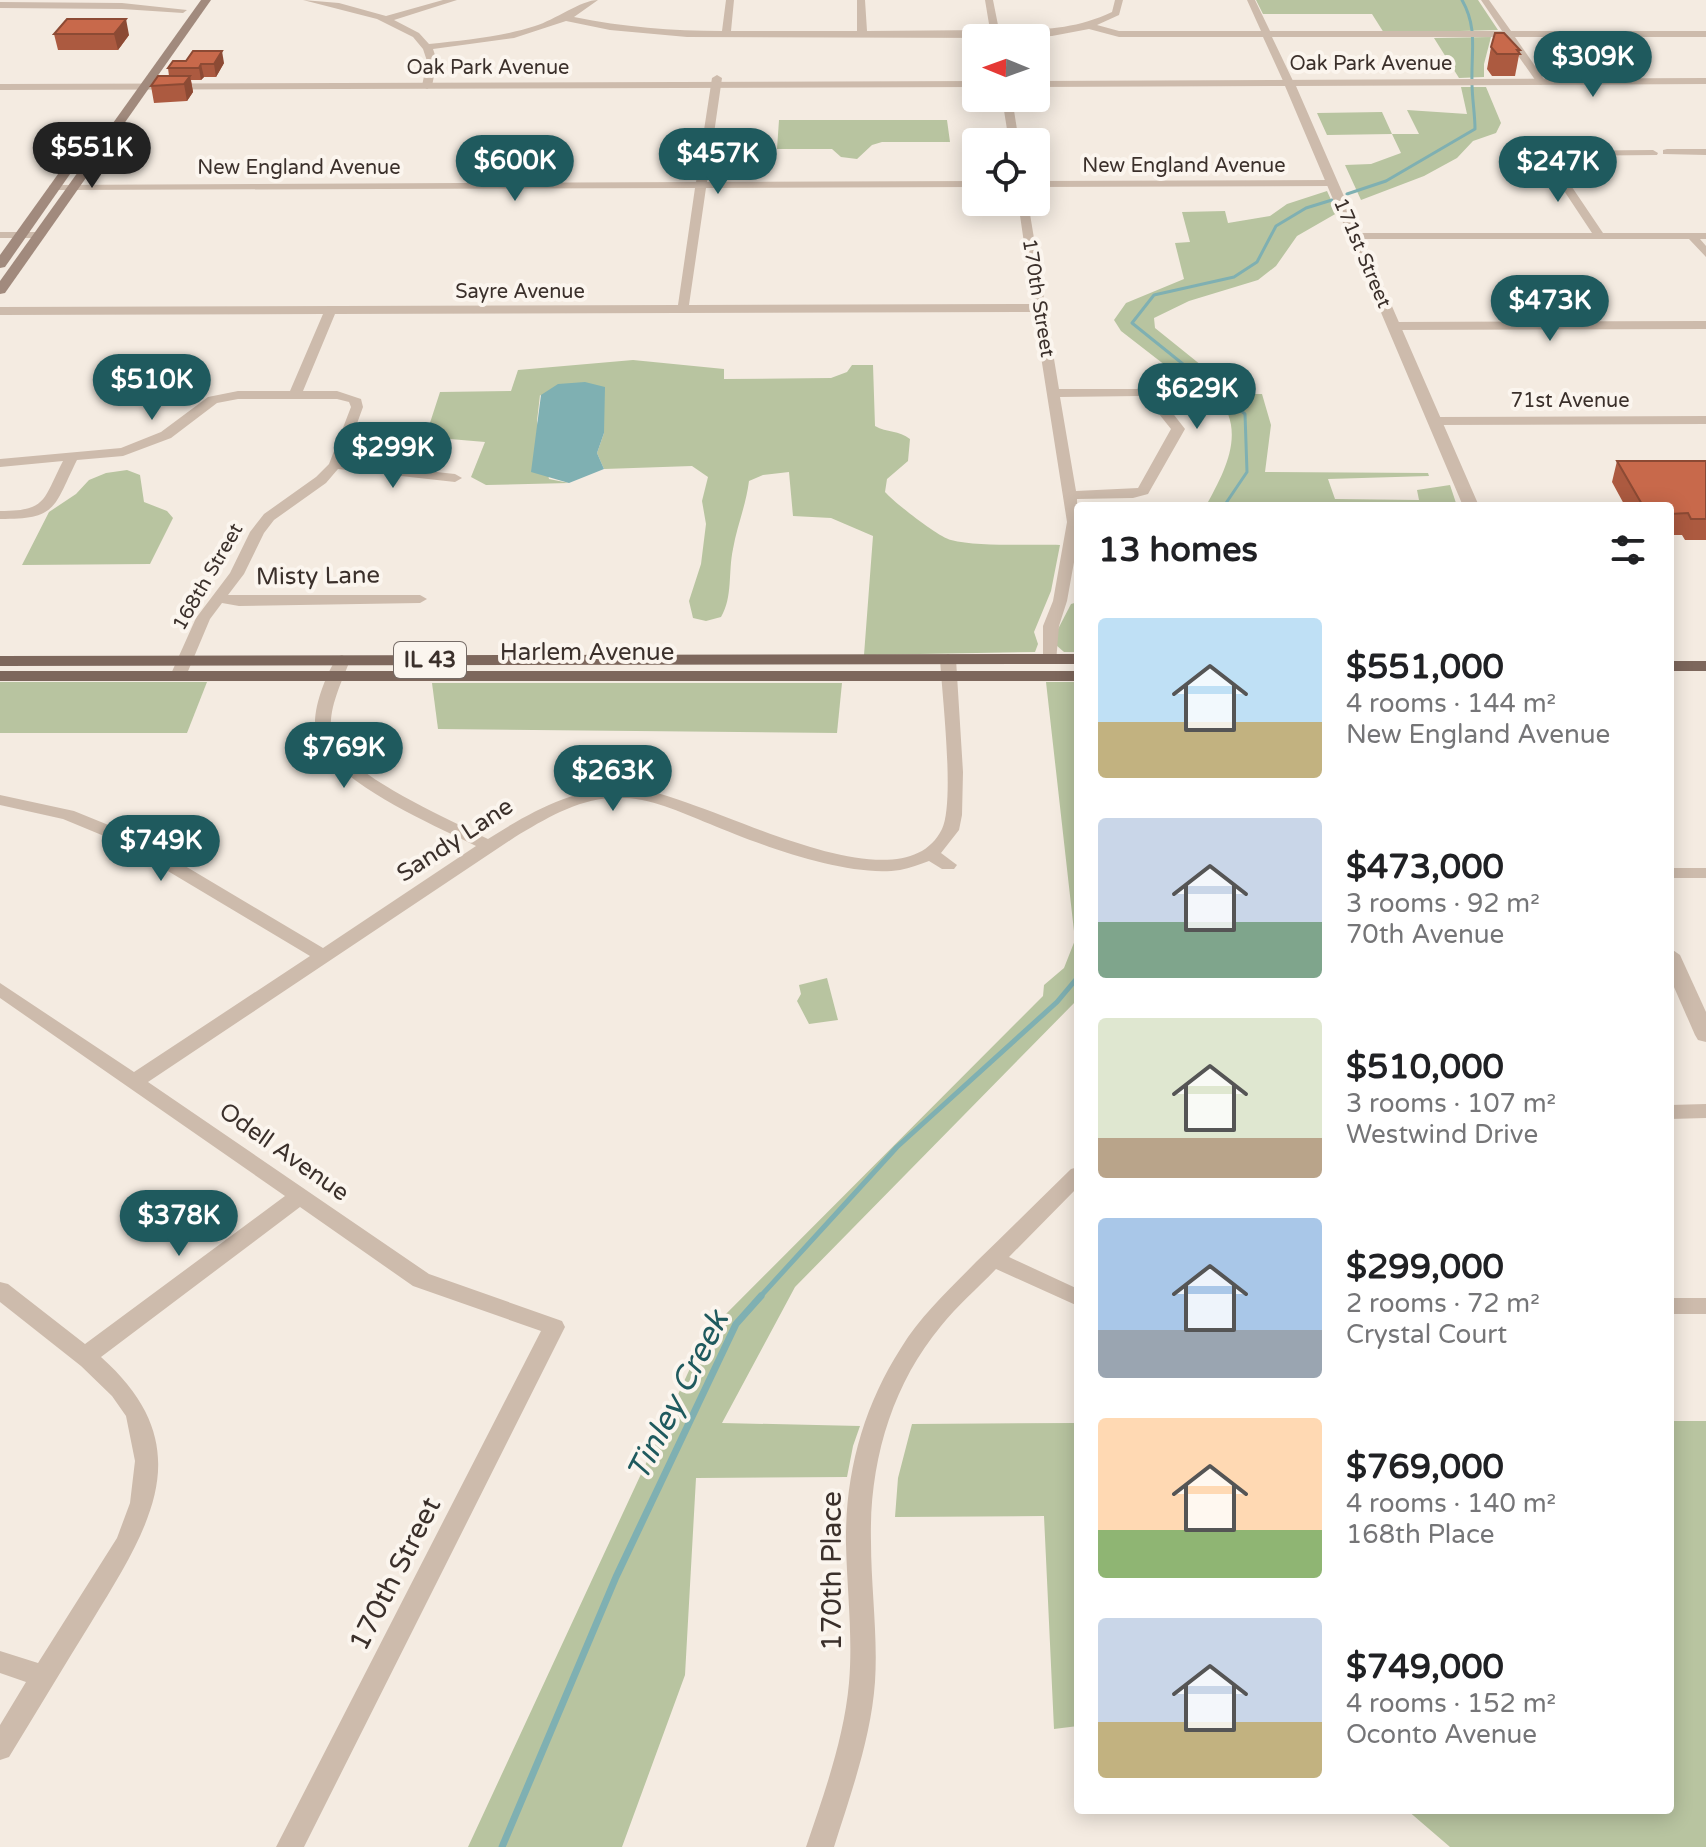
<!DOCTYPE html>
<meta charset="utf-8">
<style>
:root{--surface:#fff;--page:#f6f6f6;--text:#202124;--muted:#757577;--accent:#1f5a5e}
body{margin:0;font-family:"Varela Round",sans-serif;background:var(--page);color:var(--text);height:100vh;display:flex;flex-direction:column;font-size:30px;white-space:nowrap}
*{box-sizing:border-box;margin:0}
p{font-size:26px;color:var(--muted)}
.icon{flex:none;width:44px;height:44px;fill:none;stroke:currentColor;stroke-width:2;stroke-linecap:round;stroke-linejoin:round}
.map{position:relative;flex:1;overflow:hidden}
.details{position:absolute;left:1074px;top:502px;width:600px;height:1312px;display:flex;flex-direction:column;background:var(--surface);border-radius:8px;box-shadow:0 4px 20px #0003}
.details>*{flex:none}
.needle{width:52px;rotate:271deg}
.tools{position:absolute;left:962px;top:24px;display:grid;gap:16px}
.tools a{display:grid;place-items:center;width:88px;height:88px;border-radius:8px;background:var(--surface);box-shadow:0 4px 20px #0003;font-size:40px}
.price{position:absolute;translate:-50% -68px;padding:0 18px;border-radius:28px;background:var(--accent);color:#fff;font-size:26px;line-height:52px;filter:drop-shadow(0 2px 4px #0008)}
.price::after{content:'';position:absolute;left:50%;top:48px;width:24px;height:18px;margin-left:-12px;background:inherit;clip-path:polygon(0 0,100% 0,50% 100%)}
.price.selected{background:#222;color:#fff}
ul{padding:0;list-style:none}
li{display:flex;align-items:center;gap:24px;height:200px;padding:0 24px}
li span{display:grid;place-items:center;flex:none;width:224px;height:160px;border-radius:8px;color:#555}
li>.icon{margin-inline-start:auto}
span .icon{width:96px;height:96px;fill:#fffc;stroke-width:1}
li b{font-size:34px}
h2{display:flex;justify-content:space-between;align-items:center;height:96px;padding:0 24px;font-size:34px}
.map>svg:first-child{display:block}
.green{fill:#b8c4a0}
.water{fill:#7fb0b2}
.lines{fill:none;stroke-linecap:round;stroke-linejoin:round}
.stream-far2{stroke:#7fb0b2;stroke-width:3}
.stream-far1{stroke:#7fb0b2;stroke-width:5}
.stream{stroke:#7fb0b2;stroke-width:7}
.minor{fill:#cdbbac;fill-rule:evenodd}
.tertiary{fill:#cdbbac;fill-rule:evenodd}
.secondary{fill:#a18a7d;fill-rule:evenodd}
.primary{fill:#7d675c;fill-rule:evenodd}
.wall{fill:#ac5a40}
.shaded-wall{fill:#8c4a34}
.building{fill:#c8694b;stroke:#8c4a34;stroke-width:2}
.labels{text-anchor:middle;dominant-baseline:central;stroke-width:8;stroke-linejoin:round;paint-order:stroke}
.far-street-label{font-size:20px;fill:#3b302b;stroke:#fbf5ee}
.shield{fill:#fbf5ee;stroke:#756b66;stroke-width:2}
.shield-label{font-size:22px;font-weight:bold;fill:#3b302b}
.street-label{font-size:24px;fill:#3b302b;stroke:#fbf5ee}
.near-street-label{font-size:28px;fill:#3b302b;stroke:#fbf5ee}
.near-water-label{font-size:32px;font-style:italic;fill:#1f5a5e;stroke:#fbf5ee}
</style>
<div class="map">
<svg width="1706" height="1847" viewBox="0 0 1706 1847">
<rect width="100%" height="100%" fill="#f4ebe1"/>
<g class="green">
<polygon points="1256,0 1478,0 1498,30 1384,33 1372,14 1263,14"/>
<polygon points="1491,37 1484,64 1484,77 1459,78 1434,38"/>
<polygon points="1461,87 1486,87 1501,123 1496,133 1473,141 1457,158 1424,176 1361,200 1345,165 1371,164 1401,153 1392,134 1327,135 1317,113 1382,112 1392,134 1419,134 1407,110 1467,114"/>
<polygon points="779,120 947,120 950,142 882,142 872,145 857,159 841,157 832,149 777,149"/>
<path d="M1327 191 1337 213 1297 236 1276 266 1258 280 1189 301 1154 318 1155 328 1237 394H1262L1271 425 1265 472 1428 473 1429 476 1328 479 1335 499 1419 500 1417 490 1450 485 1457 506H1206C1221 478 1240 445 1228 414L1121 331 1114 320 1126 303 1184 279 1175 243 1190 242 1182 212 1225 211 1228 223 1270 216 1287 204Z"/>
<path d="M633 360 724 369V379L831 378 847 372 852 365H873L875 426C887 433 899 430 910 439L908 461 887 479 885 492C895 503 938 537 951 540 977 547 1031 544 1060 545L1051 591 1034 632 1038 644 1035 652 864 655 873 536 831 518 793 516 789 472 763 475 749 481C746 505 737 526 733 549 728 572 733 597 721 617L706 621 693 618 689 601 701 564 706 524 702 501 708 477 692 466 604 469 597 453 604 433 540 395 537 421 549 479 569 483 486 485 471 477 485 442 450 439 428 429 440 392 511 391 518 370Z"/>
<polygon points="127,470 140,475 144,502 167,511 173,518 150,564 22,565 49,512 76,494 89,480 106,473"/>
<polygon points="1078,602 1078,652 1064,652 1056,645 1057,631 1071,604"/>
<polygon points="0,682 207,682 187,733 0,733"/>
<polygon points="1046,682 1078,682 1078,999 795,1287 722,1423 860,1426 853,1446 847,1477 696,1478 685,1675 622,1847 468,1847 706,1334 1043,996 1044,985 1064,968 1075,940"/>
<polygon points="432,683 842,683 837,733 438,729"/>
<polygon points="827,978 838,1020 809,1024 797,1001 801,994 799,985"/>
<polygon points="1670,1421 1706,1421 1706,1847 1450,1847 1407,1810 1670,1810"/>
<polygon points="1078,1423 1078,1726 1054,1729 1044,1516 895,1517 898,1478 912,1424"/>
</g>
<polygon class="water" points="585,382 605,387 604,433 597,453 604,469 569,483 531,472 541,395 558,384"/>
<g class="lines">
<g class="stream-far2">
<path d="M1347 194 1386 181 1475 129C1475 114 1472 98 1472 83 1471 52 1478 28 1462 0"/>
<polyline points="1224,506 1247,472 1245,414 1132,323 1154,295 1234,277 1257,262 1276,226 1306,208 1332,200"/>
</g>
<polyline class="stream-far1" points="759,1298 897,1147 1057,1002 1078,977"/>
<polyline class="stream" points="502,1847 616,1577 736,1324 761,1296"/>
<g class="minor">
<path d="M303 0 339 3 386 16 443 0H457L394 20 419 33 429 44C465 40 501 37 535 26 555 20 581 0 598 0L574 17C623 27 672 31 722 31L726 0H734L731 31H857V0H865L867 31 990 30 985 0H993L999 30C1040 30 1074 30 1112 12L1115 0H1123L1119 15 1097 25 1119 31H1261L1247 0H1255L1270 31H1502L1481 0H1489L1511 31H1706V37H1515L1546 82 1541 85 1538 84 1505 37H1272L1294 83 1289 86 1284 83 1263 37H1119L1089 29 1052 36 1001 38 687 37 610 30 566 21 514 38 433 49 437 61 432 86 427 89 422 86 427 61 423 49 413 37 377 19Z"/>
<polygon points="0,2 122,3 187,10 183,13 122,9 0,8"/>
<path d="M717 75 722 78 707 182 976 181V187L706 188 689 305 1033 304 1018 202H1028L1059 389H1146L1157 393 1185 429 1148 494 1133 498 1077 499 1078 540 1067 601 1059 626 1056 662H1046L1043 659V626L1053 601 1067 522 1034 312 335 314 303 391H337L361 399 363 407 343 462 455 474 462 478 455 482 338 469 326 483 274 520 264 533 244 574 228 595H420L427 599 420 603 239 606 222 603 210 619 186 676 178 681 170 676 196 618 230 573 250 532 264 514 316 477 329 464 351 407 349 402 337 399H238L217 403 171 438 123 456 77 460C53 508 58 519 0 519V511C47 511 43 500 63 461L0 467V459L121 448 161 432 208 397 238 391H290L323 314 0 315V307L678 305 695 188 54 190 49 187 50 185 696 182 712 78ZM1140 396 1147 399 1171 429 1138 488 1076 491 1060 397Z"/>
<polygon points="1002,98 1012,98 1019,142 1009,142"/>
<polygon points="1667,149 1706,149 1706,155 1663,154 1663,150"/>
<polygon points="1653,150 1658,153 1657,155 1551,156 1603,233 1706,233 1706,239 1700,239 1706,246 1706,257 1689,239 1355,239 1349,236 1355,233 1592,233 1539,153 1540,151"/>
<polygon points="1036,181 1332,180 1337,183 1332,186 1036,187"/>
<polygon points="0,232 40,232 46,235 40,238 0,238"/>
<polygon points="1706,321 1706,329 1394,330 1388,326 1394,322"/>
<polygon points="1706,416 1706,424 1435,425 1428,421 1435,417"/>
<path d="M948 654 956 659 963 772 962 815 959 830 941 853 957 865 954 869H942L929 861C920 864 910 868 900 870 847 878 760 845 710 824 677 811 648 796 611 798 576 800 545 819 515 837L148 1082 429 1274 562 1321 565 1327 304 1847H276L541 1331 413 1286 300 1207 101 1357C202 1447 150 1526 92 1621 64 1666 37 1711 9 1757L0 1760V1725L26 1682 0 1673V1651L38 1663 117 1538 130 1503 135 1461 126 1416 112 1396 81 1366 0 1302V1282L8 1284 85 1344 285 1196 0 998V983L134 1072 310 956 121 843 63 819 0 805V795L74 811 133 835 323 948 476 846C434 825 337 784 318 740 308 717 325 677 337 657L342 655 350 660C342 682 325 714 333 738 346 775 453 821 488 839 532 811 576 786 629 788 695 789 899 917 942 829 955 802 942 694 940 659Z"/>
<rect x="1670" y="868" width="36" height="10"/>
<polygon points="1706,1104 1706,1118 1670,1119 1670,1105"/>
<path d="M1078 1167V1187L1009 1257 1078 1289V1306L996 1269C978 1288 957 1306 941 1326 891 1386 869 1464 871 1542 871 1588 878 1635 875 1682 871 1738 851 1793 834 1847H806C824 1794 844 1739 849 1683 853 1637 847 1590 846 1544 845 1474 863 1407 901 1348 921 1315 949 1290 976 1262 1007 1232 1039 1200 1071 1169Z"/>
<rect x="1670" y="1298" width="36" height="16"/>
</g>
<g class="tertiary">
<polygon points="1706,78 1706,84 1296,86 1479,506 1463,506 1285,86 1036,87 1036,81"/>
<polygon points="976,81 976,87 0,90 0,84"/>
<polygon points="1670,948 1680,955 1706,1012 1706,1042 1698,1040 1695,1035 1670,978"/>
</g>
<g class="secondary">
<polygon points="201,0 211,0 5,293 0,294 0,281"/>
<polygon points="86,135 96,137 5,267 0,268 0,255"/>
</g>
<g class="primary">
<polygon points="1078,654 1078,664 0,666 0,656"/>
<rect x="1670" y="661" width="36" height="10"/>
<rect x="0" y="671" width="1078" height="10"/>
</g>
</g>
<g class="wall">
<polygon points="67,19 129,35 118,50 58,50 54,34"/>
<polygon points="1491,47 1520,50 1515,76 1492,76 1487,69"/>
<polygon points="224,63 216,77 204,77 201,80 191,80 193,92 187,101 154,103 151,86 169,76 168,68"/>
<polygon points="1617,461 1706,461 1706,540 1685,540 1682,535 1670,535 1670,506 1625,506 1612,482"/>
</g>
<g class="shaded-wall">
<polygon points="126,19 129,35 118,50 114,34"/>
<polygon points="222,51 224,63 216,77 214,64"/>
<polygon points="201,64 204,77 201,80 199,68"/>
<polygon points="190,76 193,92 187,101 184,84"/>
</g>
<g class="building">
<polygon points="67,19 126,19 114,34 54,34"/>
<polygon points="1495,33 1504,33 1520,50 1517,50 1520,54 1497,54 1491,47"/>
<polygon points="193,51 222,51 214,64 201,64 199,68 168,68 173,61 186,61"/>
<polygon points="158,76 190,76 184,84 151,86"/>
<polygon points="1617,461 1706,461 1706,519 1691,519 1688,513 1670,514 1670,506 1643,506"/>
</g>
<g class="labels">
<g class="far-street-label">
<text x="1371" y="64">Oak Park Avenue</text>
<text x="488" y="68">Oak Park Avenue</text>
<text x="1184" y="166">New England Avenue</text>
<text x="299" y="168">New England Avenue</text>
<text transform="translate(1362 253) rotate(67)">171st Street</text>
<text x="520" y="292">Sayre Avenue</text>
<text transform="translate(1038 298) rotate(81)">170th Street</text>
<text x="1570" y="401">71st Avenue</text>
<text transform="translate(208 577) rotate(-60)">168th Street</text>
</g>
<rect class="shield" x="394" y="642" width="72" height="36" rx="6"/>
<g class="shield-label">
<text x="430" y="660">IL 43</text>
</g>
<g class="street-label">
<text transform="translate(318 576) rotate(-1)">Misty Lane</text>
<text x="587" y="652">Harlem Avenue</text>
<text transform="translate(455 840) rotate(-33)">Sandy Lane</text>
<text transform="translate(284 1152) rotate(35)">Odell Avenue</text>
</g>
<g class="near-street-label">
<text transform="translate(832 1571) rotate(-90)">170th Place</text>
<text transform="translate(395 1574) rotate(-63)">170th Street</text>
</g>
<g class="near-water-label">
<text transform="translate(678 1396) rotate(-63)">Tinley Creek</text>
</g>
</g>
</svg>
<div class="tools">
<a><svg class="needle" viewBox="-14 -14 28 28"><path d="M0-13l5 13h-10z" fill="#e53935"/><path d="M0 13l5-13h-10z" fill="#757577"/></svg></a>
<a><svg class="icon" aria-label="locate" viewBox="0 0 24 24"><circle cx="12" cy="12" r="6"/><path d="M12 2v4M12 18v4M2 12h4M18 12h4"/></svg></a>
</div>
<b class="price" style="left:1593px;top:99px">$309K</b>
<b class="price selected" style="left:92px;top:190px">$551K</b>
<b class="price" style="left:718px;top:196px">$457K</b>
<b class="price" style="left:515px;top:203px">$600K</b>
<b class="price" style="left:1558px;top:204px">$247K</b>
<b class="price" style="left:1550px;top:343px">$473K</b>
<b class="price" style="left:152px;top:422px">$510K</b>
<b class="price" style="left:1197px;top:431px">$629K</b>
<b class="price" style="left:393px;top:490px">$299K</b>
<b class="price" style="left:344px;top:790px">$769K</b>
<b class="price" style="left:613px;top:813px">$263K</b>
<b class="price" style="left:161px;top:883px">$749K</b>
<b class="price" style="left:179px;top:1258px">$378K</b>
<section class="details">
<h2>13 homes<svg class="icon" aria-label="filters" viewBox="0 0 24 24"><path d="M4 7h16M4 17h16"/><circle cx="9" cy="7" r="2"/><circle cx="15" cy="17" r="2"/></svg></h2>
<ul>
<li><span style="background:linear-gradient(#bfe0f5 65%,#c2b280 0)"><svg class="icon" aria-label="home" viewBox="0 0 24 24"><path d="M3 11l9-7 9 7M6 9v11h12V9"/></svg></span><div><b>$551,000</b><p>4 rooms · 144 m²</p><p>New England Avenue</p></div></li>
<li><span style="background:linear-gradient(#c9d6e8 65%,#7fa58c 0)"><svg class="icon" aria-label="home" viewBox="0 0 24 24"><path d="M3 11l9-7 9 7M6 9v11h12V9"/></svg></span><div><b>$473,000</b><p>3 rooms · 92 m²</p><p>70th Avenue</p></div></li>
<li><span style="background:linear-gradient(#dfe7d0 75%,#b9a48a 0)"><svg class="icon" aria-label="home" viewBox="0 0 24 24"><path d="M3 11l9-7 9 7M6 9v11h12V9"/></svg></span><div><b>$510,000</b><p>3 rooms · 107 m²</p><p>Westwind Drive</p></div></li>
<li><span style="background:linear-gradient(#a9c7e8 70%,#9aa5b1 0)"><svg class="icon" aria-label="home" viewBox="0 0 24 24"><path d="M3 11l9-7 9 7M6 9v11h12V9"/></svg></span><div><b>$299,000</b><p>2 rooms · 72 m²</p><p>Crystal Court</p></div></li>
<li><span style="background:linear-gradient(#ffd9b3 70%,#8fb573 0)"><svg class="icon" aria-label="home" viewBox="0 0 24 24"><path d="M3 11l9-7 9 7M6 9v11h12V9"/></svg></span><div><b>$769,000</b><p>4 rooms · 140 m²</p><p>168th Place</p></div></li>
<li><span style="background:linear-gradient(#c9d6e8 65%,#c2b280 0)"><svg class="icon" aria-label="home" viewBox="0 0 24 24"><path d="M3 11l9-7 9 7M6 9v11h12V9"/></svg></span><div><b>$749,000</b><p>4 rooms · 152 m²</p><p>Oconto Avenue</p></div></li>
</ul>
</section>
</div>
